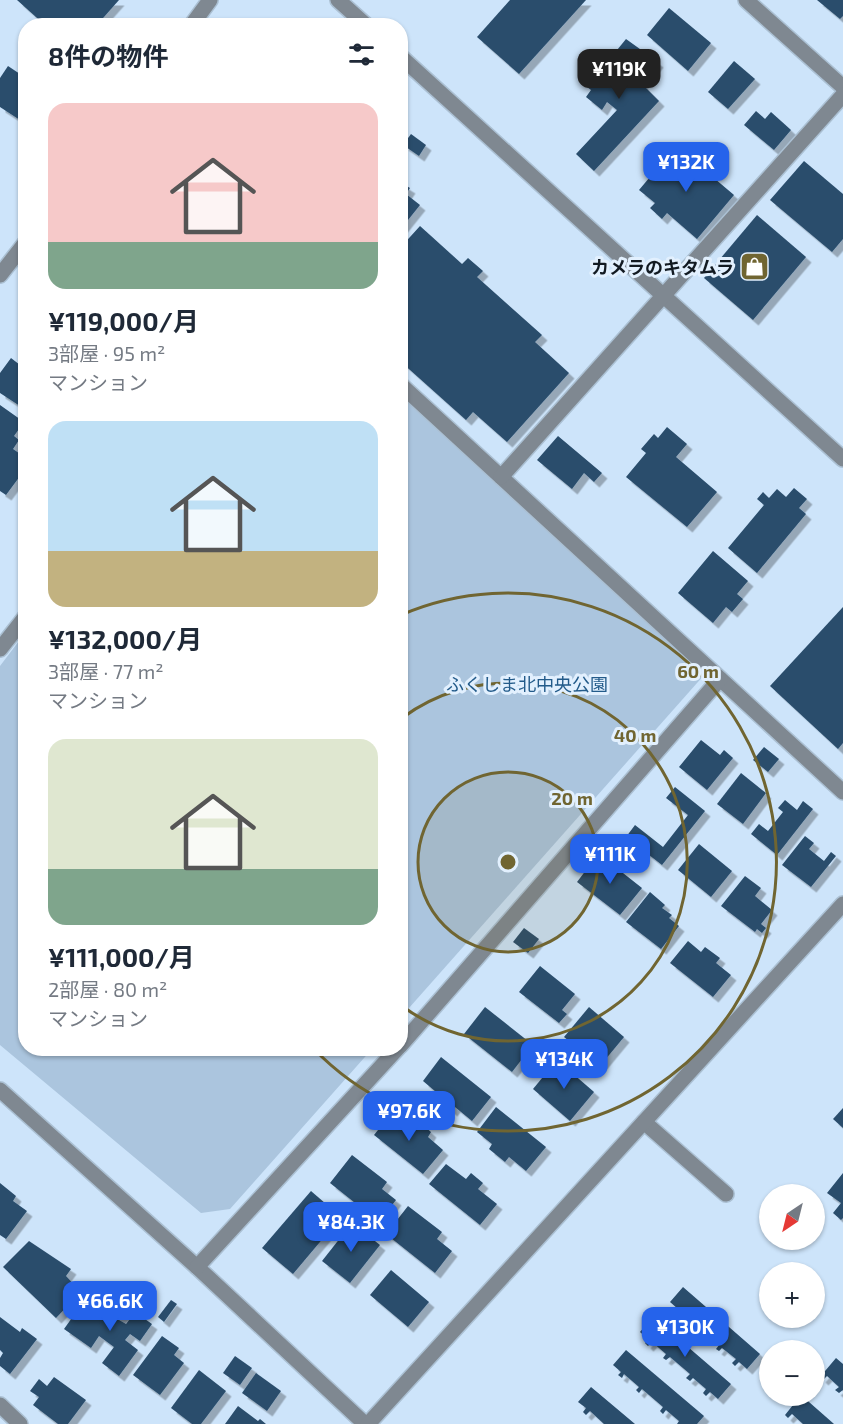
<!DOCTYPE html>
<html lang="ja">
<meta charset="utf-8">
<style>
:root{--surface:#fff;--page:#f2f2f3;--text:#1f2937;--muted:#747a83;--accent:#2563eb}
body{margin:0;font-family:"Exo 2","Noto Sans JP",sans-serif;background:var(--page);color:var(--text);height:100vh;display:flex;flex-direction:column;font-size:22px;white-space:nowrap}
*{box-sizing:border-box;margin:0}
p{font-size:20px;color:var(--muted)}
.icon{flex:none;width:33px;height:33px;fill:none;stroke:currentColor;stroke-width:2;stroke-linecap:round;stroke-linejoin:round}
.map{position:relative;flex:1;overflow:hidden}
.sheet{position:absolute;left:18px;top:18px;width:390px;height:1038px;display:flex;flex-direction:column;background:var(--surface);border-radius:24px;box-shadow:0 2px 4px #0004}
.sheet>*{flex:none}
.needle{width:39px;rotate:215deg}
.fabs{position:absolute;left:759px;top:1184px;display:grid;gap:12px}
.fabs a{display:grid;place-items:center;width:66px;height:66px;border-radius:50%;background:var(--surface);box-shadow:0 2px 4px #0004;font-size:30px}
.price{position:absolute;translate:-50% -51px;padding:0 14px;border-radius:12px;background:var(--accent);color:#fff;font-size:20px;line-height:39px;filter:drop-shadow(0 2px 3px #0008)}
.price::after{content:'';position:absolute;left:50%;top:36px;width:18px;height:14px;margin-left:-9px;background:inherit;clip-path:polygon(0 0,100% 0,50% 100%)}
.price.current{background:#222;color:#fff}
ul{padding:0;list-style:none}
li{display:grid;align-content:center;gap:12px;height:318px;padding:0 30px}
li span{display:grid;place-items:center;height:186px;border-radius:18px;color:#555}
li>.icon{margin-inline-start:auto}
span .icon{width:108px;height:108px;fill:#fffc;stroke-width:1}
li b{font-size:26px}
h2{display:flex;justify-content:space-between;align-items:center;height:72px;padding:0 30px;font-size:26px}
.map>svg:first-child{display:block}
.green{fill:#abc5de}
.building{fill:#2a4d6c;filter:url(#shadow)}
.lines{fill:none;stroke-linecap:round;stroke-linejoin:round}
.minor-casing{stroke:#abc0d3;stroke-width:18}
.minor{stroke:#7f8891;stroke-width:15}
.ring{fill:none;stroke:#706531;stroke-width:3}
.labels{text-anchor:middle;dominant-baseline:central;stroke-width:6;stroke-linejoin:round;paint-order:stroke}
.poi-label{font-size:18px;font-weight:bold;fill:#121a22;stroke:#e2f0fe;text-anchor:end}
.park-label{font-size:18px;fill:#235b8a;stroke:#e2f0fe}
.centre{fill:#706531;stroke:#e2f0fe;stroke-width:3}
.ring-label{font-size:18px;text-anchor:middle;font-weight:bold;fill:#706531;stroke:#e2f0fe;stroke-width:6;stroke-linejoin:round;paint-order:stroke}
</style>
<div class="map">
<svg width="843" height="1424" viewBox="0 0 843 1424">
<defs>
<filter id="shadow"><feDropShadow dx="5.5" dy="5.5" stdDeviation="0" flood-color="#0004"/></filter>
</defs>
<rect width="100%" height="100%" fill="#cde4fa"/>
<g class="green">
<polygon points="401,392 705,674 401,1017"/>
<polygon points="25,633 26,1048 372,1049 230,1209 201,1213 0,1045 0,666"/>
</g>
<g class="building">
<polygon points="17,0 119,0 96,26 46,26"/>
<polygon points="510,0 586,0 519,74 477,37"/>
<polygon points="817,0 843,0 843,16 840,19"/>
<polygon points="669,8 711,43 688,71 647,35"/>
<polygon points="626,39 658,62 642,84 659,101 594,171 576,154 617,110 607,102 602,110 586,97 591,90 587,87"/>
<polygon points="734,61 755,79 728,109 708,92"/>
<polygon points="8,66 26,78 26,124 0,107 0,78"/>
<polygon points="756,111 765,119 771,112 791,130 774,150 744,125"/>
<polygon points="411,134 426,145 419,156 403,145"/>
<polygon points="676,146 734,195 697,239 667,213 662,219 650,208 655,203 639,190"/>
<polygon points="804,161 843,194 843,239 832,252 770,200"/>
<polygon points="400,182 410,188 406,194 420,205 400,230"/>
<polygon points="757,215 806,257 753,320 704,278"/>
<polygon points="420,226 462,264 468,258 483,271 477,277 542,335 535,342 569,373 507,442 473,412 466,420 400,361 400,248"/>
<polygon points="11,358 20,365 23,362 26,364 26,410 0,393 0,373"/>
<polygon points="0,405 24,422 14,436 19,440 13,449 26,458 26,468 6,495 0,491"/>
<polygon points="667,427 687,444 676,457 717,492 687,527 626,477 646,453 641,449 654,434 658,438"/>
<polygon points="558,436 602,473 594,482 584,473 572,489 537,460"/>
<polygon points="794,488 807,499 799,508 806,514 757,573 728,548 764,505 757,499 763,492 769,498 777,489 786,497"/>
<polygon points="713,551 748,581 737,594 743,599 732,612 726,607 713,623 678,593"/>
<polygon points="843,607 843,743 838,749 770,686"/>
<polygon points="701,740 720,755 724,750 733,758 707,790 679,767"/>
<polygon points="764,747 779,759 768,772 753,760"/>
<polygon points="741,773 766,793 743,824 717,804"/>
<polygon points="675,787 705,811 662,865 626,837 635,825 663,847 688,815 666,798"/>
<polygon points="785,800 797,810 803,801 813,809 777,855 751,834 759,824 768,831 783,812 778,808"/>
<polygon points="805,836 814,843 809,849 824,861 831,852 836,856 811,887 782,865"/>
<polygon points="699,844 732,871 711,897 678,870"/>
<polygon points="596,857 606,864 609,862 642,888 620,915 577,882"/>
<polygon points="745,876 761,888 755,896 772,910 761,924 766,928 762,933 757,929 755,932 721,906"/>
<polygon points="650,892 665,905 662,908 672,915 669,918 679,926 661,949 626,922"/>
<polygon points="524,928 539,939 528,953 513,942"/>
<polygon points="688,941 701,952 705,947 720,958 716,963 731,975 713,997 670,963"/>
<polygon points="540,966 575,994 562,1010 567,1014 559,1023 519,992"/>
<polygon points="485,1007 533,1045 512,1072 464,1034"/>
<polygon points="589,1007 624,1037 600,1066 564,1037"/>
<polygon points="441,1057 491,1097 472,1121 455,1107 452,1111 439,1100 442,1097 423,1081"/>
<polygon points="557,1060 594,1092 570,1121 533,1089"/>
<polygon points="496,1107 546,1147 526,1171 509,1157 505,1162 489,1149 492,1144 477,1132"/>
<polygon points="843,1108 843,1128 833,1119"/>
<polygon points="394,1110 415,1127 419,1122 431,1132 428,1137 443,1150 423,1174 374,1135"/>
<polygon points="352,1155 387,1182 382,1189 396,1200 379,1222 330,1183"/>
<polygon points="446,1164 466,1179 471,1173 483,1183 478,1189 497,1204 480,1225 429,1184"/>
<polygon points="843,1173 843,1218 841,1220 833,1213 841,1203 827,1193"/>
<polygon points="0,1183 16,1196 13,1201 27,1211 6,1239 0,1235"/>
<polygon points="311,1191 341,1217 293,1274 262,1248"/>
<polygon points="408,1206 442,1232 437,1239 452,1251 435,1273 386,1234"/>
<polygon points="352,1223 380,1245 350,1283 322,1261"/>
<polygon points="29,1241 71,1269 66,1276 81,1292 56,1318 3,1267"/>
<polygon points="391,1270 429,1302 408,1327 370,1295"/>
<polygon points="683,1287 760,1354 747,1369 739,1362 735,1366 732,1363 736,1359 722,1348 719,1351 716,1349 719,1345 698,1327 695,1331 692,1328 695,1324 681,1312 678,1316 674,1313 678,1309 670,1302"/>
<polygon points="108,1295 127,1310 119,1320 126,1324 135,1312 152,1324 140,1341 130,1334 125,1340 138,1350 119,1376 102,1363 114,1347 99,1336 91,1348 64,1329 79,1308 91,1317"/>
<polygon points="171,1300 177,1304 164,1322 158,1317"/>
<polygon points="0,1317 20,1332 22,1328 37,1339 10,1374 0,1366 0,1358 3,1353 0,1350"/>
<polygon points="653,1317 731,1384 718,1399 710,1392 706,1396 703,1393 706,1389 693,1378 690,1381 686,1378 690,1374 670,1357 666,1360 663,1358 666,1354 652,1342 648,1346 645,1343 648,1339 640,1332"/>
<polygon points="162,1336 179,1348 174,1355 184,1363 160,1395 133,1375"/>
<polygon points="626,1350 704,1416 697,1424 677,1424 679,1421 666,1410 663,1414 660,1411 663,1407 642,1389 639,1393 636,1390 639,1387 624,1374 622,1378 618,1375 621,1372 613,1365"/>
<polygon points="235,1356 252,1368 240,1385 223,1373"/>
<polygon points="836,1358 843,1364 843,1390 839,1393 835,1390 839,1387 827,1376 823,1380 820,1377"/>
<polygon points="199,1370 226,1391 201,1424 192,1424 171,1408"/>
<polygon points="256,1373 281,1391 267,1411 242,1393"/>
<polygon points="54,1377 86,1400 68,1424 58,1424 33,1405 39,1397 30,1391 39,1379 47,1386"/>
<polygon points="591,1387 635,1424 604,1424 590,1411 586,1415 583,1412 586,1408 578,1402"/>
<polygon points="801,1395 834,1424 803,1424 792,1414 788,1418 785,1415"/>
<polygon points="238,1406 258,1421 260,1419 266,1424 225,1424"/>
</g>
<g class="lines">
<defs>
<g id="minor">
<polyline points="338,0 367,26"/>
<polyline points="746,0 843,87"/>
<polyline points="191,26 210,0"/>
<polyline points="400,56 843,459"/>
<polyline points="0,275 26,242"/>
<polyline points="400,384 843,792"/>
<polyline points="501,477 843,95"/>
<polyline points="0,649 26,616"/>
<polyline points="400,1046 720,679"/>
<polyline points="0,1090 197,1267 365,1424"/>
<polyline points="644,1122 726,1194"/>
<polyline points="197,1267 398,1048"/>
<polyline points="0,1405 20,1424"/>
<polyline points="368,1424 843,904"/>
</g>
</defs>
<use href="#minor" class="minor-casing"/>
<use href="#minor" class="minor"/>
</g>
<circle cx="508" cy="862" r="90" fill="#706531" fill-opacity=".12"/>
<g class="ring">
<circle cx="508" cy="862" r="90"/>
<path d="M402 718A179 179 0 1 1 402 1006"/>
<path d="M401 615A269 269 0 1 1 314 1049"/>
</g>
<defs>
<symbol id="shop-square" viewBox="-11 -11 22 22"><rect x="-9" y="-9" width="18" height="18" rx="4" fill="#706531" stroke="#e2f0fe"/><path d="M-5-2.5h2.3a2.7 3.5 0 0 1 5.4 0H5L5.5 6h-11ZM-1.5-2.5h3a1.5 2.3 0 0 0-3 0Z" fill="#fff"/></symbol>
</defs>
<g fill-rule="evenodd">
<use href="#shop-square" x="738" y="250" width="33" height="33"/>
</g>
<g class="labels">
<g class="poi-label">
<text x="734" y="267">カメラのキタムラ</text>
</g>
<g class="park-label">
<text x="527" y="684">ふくしま北中央公園</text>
</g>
</g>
<circle cx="508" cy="862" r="9" class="centre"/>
<g class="ring-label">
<text x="698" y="678">60 m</text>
<text x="635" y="742">40 m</text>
<text x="572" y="805">20 m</text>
</g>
</svg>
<div class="fabs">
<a><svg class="needle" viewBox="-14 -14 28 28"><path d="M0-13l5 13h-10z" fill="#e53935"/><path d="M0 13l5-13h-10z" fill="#747a83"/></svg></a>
<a>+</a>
<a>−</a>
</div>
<b class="price current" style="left:619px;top:100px">¥119K</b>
<b class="price" style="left:686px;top:193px">¥132K</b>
<b class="price" style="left:610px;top:885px">¥111K</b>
<b class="price" style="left:564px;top:1090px">¥134K</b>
<b class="price" style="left:409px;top:1142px">¥97.6K</b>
<b class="price" style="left:351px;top:1253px">¥84.3K</b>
<b class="price" style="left:110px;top:1332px">¥66.6K</b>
<b class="price" style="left:685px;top:1358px">¥130K</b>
<section class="sheet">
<h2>8件の物件<svg class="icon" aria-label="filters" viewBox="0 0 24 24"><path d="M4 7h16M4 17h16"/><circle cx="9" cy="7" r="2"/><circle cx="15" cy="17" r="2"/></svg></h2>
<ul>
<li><span style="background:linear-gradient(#f6c9c9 75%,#7fa58c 0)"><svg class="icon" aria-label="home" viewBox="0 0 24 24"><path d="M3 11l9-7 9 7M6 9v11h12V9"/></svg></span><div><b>¥119,000/月</b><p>3部屋 · 95 m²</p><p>マンション</p></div></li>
<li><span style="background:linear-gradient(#bfe0f5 70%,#c2b280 0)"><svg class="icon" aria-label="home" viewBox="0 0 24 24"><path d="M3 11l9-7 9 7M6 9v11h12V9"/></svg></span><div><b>¥132,000/月</b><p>3部屋 · 77 m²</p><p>マンション</p></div></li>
<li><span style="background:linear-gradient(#dfe7d0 70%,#7fa58c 0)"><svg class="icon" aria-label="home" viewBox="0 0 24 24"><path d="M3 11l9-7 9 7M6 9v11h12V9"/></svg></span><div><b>¥111,000/月</b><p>2部屋 · 80 m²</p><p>マンション</p></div></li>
</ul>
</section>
</div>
